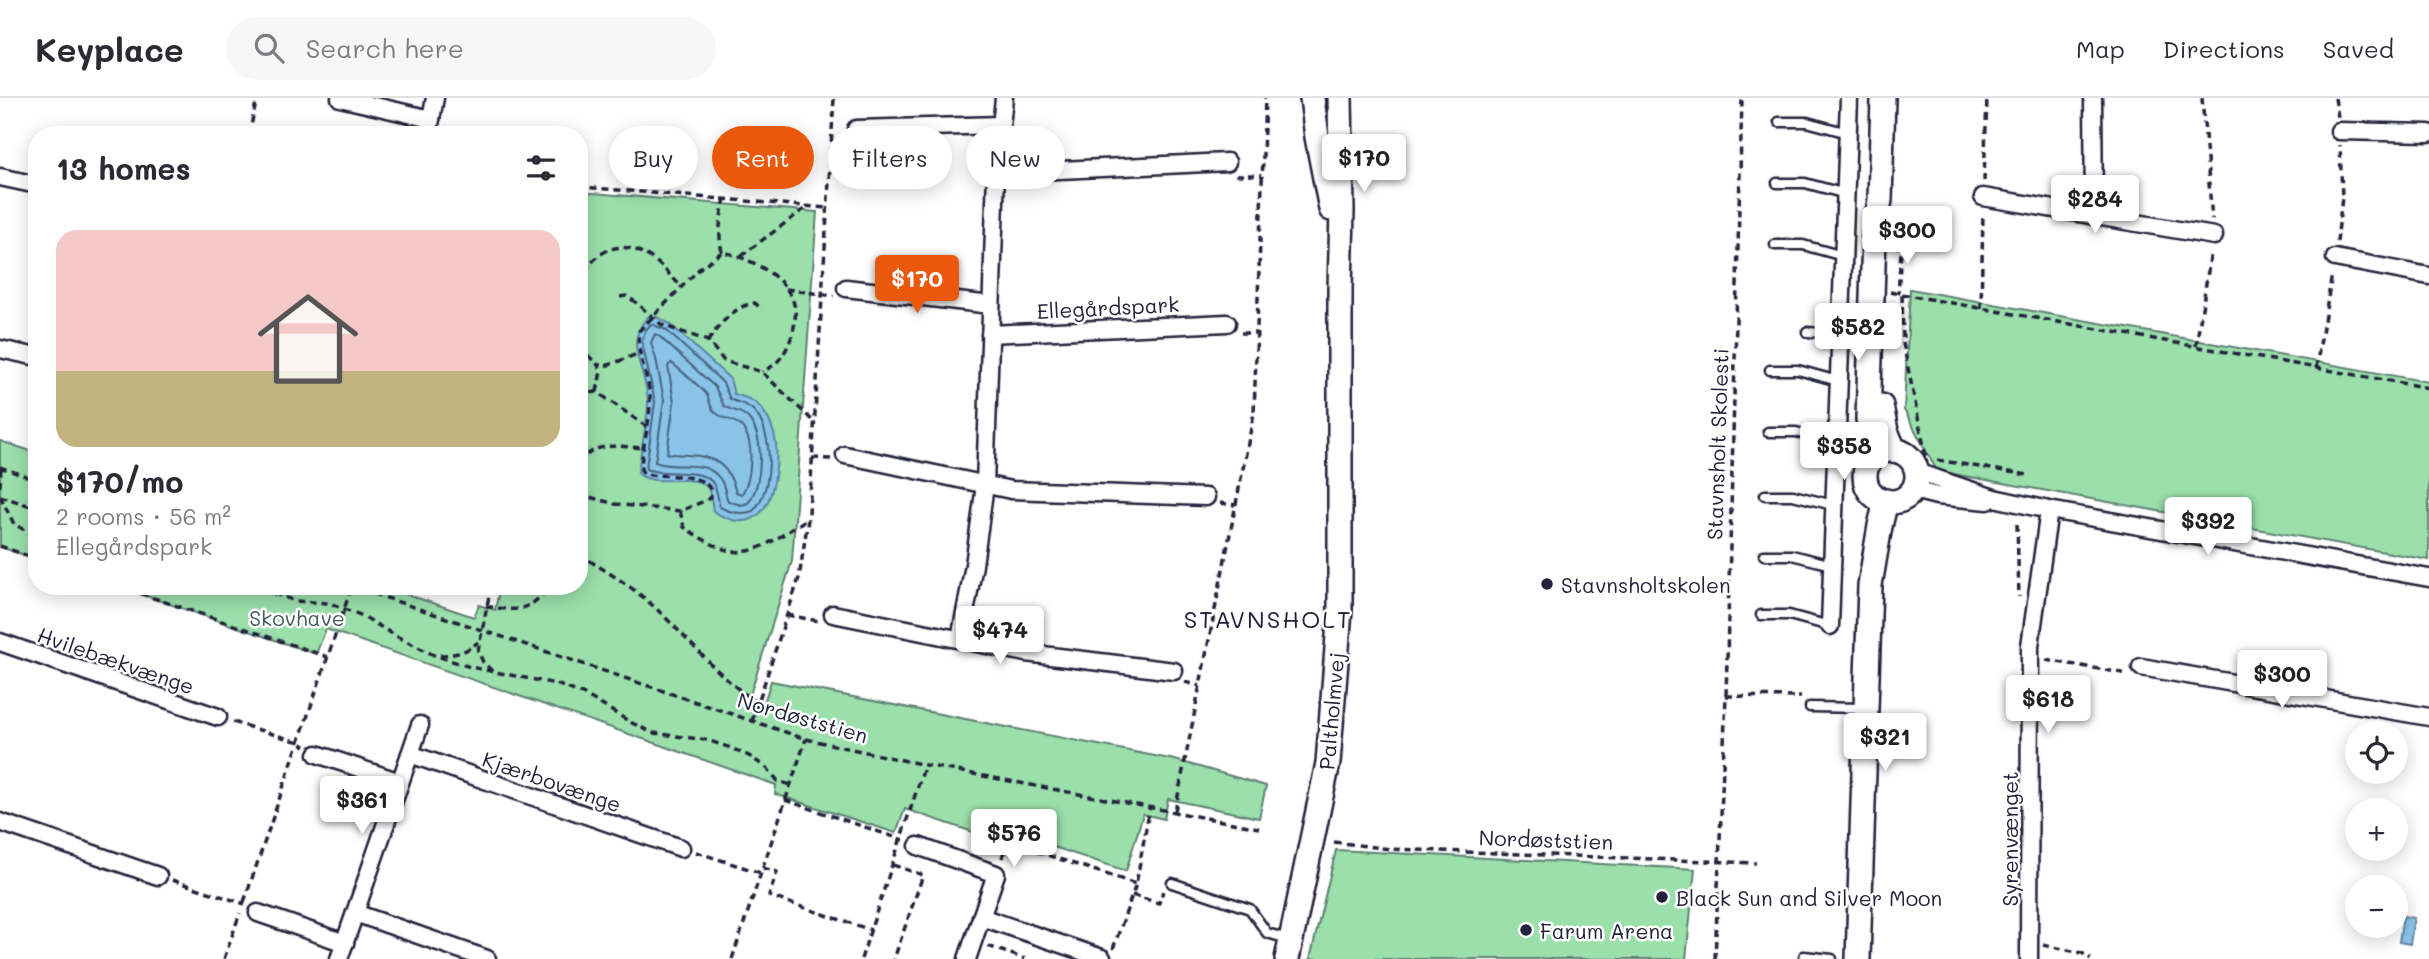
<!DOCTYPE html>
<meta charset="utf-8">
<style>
:root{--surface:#fff;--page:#f7f7f7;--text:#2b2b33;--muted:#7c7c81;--line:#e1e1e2;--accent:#ea580c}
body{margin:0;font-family:Mali,sans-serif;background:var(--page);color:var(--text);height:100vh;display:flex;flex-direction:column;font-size:26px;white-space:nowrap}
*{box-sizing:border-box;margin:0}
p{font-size:23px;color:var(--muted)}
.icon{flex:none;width:38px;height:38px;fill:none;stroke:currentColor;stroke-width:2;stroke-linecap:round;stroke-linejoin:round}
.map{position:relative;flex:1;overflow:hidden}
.panel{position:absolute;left:28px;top:28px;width:560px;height:469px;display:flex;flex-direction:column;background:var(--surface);border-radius:28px;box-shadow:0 4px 18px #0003}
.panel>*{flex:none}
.guide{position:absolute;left:609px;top:28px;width:665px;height:63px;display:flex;gap:14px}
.buttons{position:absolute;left:2345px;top:623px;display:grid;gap:14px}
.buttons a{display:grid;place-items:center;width:63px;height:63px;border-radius:50%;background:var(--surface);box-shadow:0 4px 18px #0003;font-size:35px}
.price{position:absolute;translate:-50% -60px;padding:0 16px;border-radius:7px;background:#fff;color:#222;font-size:23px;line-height:46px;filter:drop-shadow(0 2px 4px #0008)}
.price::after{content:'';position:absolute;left:50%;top:42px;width:21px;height:16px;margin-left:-10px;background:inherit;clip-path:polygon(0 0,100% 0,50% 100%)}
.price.active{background:var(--accent);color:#fff}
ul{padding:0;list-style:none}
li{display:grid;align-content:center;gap:14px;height:371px;padding:0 28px}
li+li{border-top:2px solid var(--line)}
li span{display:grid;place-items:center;height:217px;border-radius:21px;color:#555}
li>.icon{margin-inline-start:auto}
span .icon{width:126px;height:126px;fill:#fffc;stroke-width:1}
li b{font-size:30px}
h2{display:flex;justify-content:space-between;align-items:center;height:84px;padding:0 28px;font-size:30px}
.pill{padding:0 24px;border-radius:32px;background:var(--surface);box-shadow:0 4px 18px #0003;font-size:24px;line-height:63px}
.pill.active{background:var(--accent);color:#fff}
header{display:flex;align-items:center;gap:42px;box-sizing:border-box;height:98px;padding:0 35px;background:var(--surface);border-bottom:2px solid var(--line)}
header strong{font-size:33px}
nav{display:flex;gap:38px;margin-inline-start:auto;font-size:24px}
.search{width:490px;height:63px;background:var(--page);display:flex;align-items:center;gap:18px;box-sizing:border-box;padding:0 24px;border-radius:38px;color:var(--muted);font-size:26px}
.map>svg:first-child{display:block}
.green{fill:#9bdfab;stroke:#5e8073;stroke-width:2}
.water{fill:#89c4e8;stroke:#6083a3;stroke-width:2}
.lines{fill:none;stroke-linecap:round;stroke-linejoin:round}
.shore{stroke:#4b6380;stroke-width:2}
.stream{stroke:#6083a3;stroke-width:5}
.lane-casing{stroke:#22223b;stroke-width:13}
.street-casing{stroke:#22223b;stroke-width:21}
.secondary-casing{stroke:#22223b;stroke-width:28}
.path{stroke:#22223b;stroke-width:3.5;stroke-dasharray:7 5;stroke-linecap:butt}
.lane{stroke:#fff;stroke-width:8}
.street{stroke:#fff;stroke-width:16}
.secondary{stroke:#fff;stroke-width:23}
.poi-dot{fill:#22223b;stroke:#fff;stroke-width:2.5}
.labels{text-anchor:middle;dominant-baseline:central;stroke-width:5;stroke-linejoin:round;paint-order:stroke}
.street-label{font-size:21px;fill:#22223b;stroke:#fff}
.poi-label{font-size:21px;fill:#22223b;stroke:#fff;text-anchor:start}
.park-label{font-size:21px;fill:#465b5d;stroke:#fff}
.quarter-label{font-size:24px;letter-spacing:2px;fill:#22223b;stroke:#fff}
</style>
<header>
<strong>Keyplace</strong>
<div class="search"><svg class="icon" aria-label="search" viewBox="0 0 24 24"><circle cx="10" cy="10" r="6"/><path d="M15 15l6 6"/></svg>Search here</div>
<nav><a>Map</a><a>Directions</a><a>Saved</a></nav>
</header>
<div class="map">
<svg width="2429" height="861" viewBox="0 0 2429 861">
<rect width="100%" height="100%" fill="#fff"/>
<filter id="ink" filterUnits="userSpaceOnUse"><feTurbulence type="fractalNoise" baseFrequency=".0143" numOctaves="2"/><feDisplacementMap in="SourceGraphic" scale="14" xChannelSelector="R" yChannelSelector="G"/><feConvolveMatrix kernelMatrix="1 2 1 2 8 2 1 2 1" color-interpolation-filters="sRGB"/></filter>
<g filter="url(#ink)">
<g class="green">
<polygon points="581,94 817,114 792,463 749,600 764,605 771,583 1175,662 1266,688 1259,720 1168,701 1164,721 1143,716 1126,773 993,729 985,738 905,711 896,735 775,696 776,687 326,531 316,556 117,488 382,488 474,519 479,507 495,512 500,488 579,488 579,104"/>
<polygon points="1910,191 2429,284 2429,462 1937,373 1904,312"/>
<polygon points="0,343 37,355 37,461 0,449"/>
<polygon points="1336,752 1695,771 1686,861 1310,861"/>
</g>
<g class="water">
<path d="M648 219H657L670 226 730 281 734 296C742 298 752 301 758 307 768 317 774 332 776 346 778 369 774 421 743 423 732 424 722 418 713 413 712 407 711 396 708 390 697 373 653 391 638 375 640 353 648 324 648 305 648 272 621 247 648 219Z"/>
<polygon points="2403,818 2414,820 2410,846 2399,844"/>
</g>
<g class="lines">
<g class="shore">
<path d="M651 226 666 232 718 280 723 285 730 301C738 305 748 306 754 313 774 335 774 392 753 413 741 417 731 415 720 409 718 403 718 394 714 387 704 368 664 379 646 371L655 304 642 244 645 233Z"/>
<path d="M655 236 660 239 715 289 724 308C732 313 742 313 748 320 765 338 763 387 748 405L741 407 728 403C725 396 725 387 720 381 705 359 676 373 655 364L664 302 656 261 651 245Z"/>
<path d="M671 265C675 267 705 293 707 297 709 302 710 307 713 312 721 322 733 320 741 328 755 342 752 380 742 396L736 394C729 368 716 358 688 357 681 356 673 357 667 355L674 304 668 268Z"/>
</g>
<polyline class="stream" points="157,488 162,488"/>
<defs>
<g id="lane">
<polyline points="1779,24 1807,24 1848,35"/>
<polyline points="1777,85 1805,85 1846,96"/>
<polyline points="1775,147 1803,147 1843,158"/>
<polyline points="1807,234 1840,236"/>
<polyline points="1770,272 1798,272 1838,283"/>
<polyline points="1768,334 1796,334 1837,345"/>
<polyline points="1765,397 1793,397 1833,407"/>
<polyline points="1764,457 1792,457 1832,467"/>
<polyline points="1761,517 1789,517 1830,528"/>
<polyline points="1810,609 1862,610"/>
<polyline points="1172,785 1250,811 1267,835 1288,841"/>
<polyline points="1804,858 1832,861"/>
</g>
<g id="street">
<polyline points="340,0 431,21"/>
<polyline points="2093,0 2094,118"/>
<polyline points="856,31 1001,27"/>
<polyline points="2339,33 2429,35"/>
<polyline points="428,37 435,0"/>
<polyline points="996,75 1227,64"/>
<polyline points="0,79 37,87"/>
<polyline points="1983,99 2214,138"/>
<polyline points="2335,160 2429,178"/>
<polyline points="846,190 991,207"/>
<polyline points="990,236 1227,225"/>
<polyline points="1840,236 1883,237"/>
<polyline points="0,251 37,259"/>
<polyline points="845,357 1011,392 1206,399"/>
<polyline points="1917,374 1994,400 2049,412 2429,480"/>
<polyline points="1913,392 1937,398 1988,403"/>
<polyline points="833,516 1026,555 1174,573"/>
<polyline points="1830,528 1849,0"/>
<polyline points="960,541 974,467 985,387 996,75 1004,0"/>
<polyline points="0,544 218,619"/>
<polyline points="2141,569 2429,619"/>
<polyline points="317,656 400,684"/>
<polyline points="410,656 681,750"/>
<polyline points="0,724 158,778"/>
<polyline points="918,748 996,776 967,861"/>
<polyline points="258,815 345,845"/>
<polyline points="355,815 487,861"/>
<polyline points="981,819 1102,860"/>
<polyline points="339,861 420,627"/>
<polyline points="2029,861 2030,548 2049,412"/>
</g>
<g id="secondary">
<polyline points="1312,0 1317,39 1331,111"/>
<polyline points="1881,308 1886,333 1894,352"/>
<circle cx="1891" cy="378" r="26"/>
<polyline points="1877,356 1868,321 1874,138 1880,102 1883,0"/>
<polyline points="1287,861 1328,665 1340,512 1340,192 1342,112 1340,0"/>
<polyline points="1858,861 1870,487 1880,428 1886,403"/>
</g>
</defs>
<use href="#lane" class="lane-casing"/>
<use href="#street" class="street-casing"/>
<use href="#secondary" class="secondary-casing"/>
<g class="path">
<polyline points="2202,0 2212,122"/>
<polyline points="2335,0 2338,19"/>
<polyline points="249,37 257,0"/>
<polyline points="1236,77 1262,77"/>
<polyline points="1984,83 1987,0"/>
<polyline points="579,91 583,89 827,110"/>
<polyline points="1896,132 1901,153 1898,196"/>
<polyline points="2337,144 2342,99 2340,47"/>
<path d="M722 154C718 135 720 120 725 101"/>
<polyline points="741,158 807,109"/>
<path d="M579 184C595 152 619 138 651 160 662 167 671 179 680 187"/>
<polyline points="786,191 834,198"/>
<polyline points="1890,194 2429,290"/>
<polyline points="1902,197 1903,245 1926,359"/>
<polyline points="620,199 626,198 634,203 662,227 708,243 724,263 762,274 814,324"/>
<polyline points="1981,211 1983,115"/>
<polyline points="1241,235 1256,235"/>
<path d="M708 243C719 227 735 207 755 205L762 212"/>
<polyline points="2196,248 2211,154"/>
<polyline points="579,249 598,267"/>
<polyline points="2316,270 2332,176"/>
<polyline points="597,294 601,273 598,267 609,267 640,255"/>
<polyline points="579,296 597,294 647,329"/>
<polyline points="812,360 831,361"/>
<polyline points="1937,362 2028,377"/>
<path d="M579 366C593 343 619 348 642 350"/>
<polyline points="0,369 37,382"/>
<polyline points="0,389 1,370"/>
<path d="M579 396 615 406 680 413 707 402 711 398C714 375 667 378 651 377L643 375 641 371C642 348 650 326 650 304 651 280 635 257 639 233L701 169 722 154C746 158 785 178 793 203 800 221 790 252 776 265 772 269 767 271 762 274"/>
<polyline points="0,398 14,426 37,439"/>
<polyline points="0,398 37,410"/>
<polyline points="1220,405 1235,407"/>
<path d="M680 413 684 429C742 469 753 456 807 421"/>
<polyline points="2017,426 2019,499"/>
<polyline points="0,448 37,461"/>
<path d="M579 456C599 469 620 481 638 495 681 529 712 576 758 605"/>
<polyline points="118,488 328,559"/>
<polyline points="194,488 209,492 245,488"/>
<polyline points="251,488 296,503 329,505 363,518 394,537 434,557 470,569 556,586 585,597 632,625 653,635 707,642 731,650 749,658 767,670 778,683 791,687"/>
<polyline points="351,488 806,641 925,667 1259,730"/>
<polyline points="491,488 478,553 483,564 493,574"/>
<path d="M486 508C517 514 529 514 550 488"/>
<polyline points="787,517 819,523"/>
<path d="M440 557C455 557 467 554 478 544"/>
<polyline points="2046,562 2128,576"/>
<polyline points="1185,584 1200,588"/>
<polyline points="1726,598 1801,599"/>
<polyline points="752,623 799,480 809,415 834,0"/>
<polyline points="233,624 299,644 305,648"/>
<polyline points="785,702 903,742"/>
<polyline points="1175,713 1254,315 1265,0"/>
<polyline points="1334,744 1390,751 1756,765"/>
<polyline points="696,754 761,775"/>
<polyline points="1002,760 1007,744 1136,786"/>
<polyline points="893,767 923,777 894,861"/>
<polyline points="763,770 777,774 769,798 871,832"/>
<polyline points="172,782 245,806"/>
<polyline points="1132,797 1159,805 1163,793"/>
<polyline points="244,804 352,488"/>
<polyline points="2043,847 2082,855 2091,861"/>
<polyline points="988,848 1025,861"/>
<polyline points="1113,851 1136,786 1150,708"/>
<polyline points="224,861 240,815"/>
<polyline points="732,861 806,641"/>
<polyline points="861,861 925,667"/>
<polyline points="1715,861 1726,598 1742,0"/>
</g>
<use href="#lane" class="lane"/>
<use href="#street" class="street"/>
<use href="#secondary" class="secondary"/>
</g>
</g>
<g class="poi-dot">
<circle cx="1547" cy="486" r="7"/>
<circle cx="1662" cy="799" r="7"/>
<circle cx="1526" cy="832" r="7"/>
</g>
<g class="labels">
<g class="street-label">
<text transform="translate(1108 209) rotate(-3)">Ellegårdspark</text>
<text transform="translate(1717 346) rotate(-88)">Stavnsholt Skolesti</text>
<text transform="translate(116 562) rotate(19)">Hvilebækvænge</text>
<text transform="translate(1331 613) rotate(-85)">Paltholmvej</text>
<text transform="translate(803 619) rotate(16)">Nordøststien</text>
<text transform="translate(552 683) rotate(19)">Kjærbovænge</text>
<text transform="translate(1546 741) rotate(2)">Nordøststien</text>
<text transform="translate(2009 741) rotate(-90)">Syrenvænget</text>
</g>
<g class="poi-label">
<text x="1561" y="486">Stavnsholtskolen</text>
<text x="1676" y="799">Black Sun and Silver Moon</text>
<text x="1540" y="832">Farum Arena</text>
</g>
<g class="park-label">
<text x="297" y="519">Skovhave</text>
</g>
<g class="quarter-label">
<text x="1268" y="520">STAVNSHOLT</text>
</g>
</g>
</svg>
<div class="buttons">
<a><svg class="icon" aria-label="locate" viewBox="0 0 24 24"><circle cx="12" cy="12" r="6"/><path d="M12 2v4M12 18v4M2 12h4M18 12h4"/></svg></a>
<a>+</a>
<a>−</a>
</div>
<b class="price" style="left:1364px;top:96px">$170</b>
<b class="price" style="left:2095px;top:137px">$284</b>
<b class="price" style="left:1907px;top:168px">$300</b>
<b class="price active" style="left:917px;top:217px">$170</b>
<b class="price" style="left:1858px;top:265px">$582</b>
<b class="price" style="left:1844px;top:384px">$358</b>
<b class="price" style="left:2208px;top:459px">$392</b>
<b class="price" style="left:1000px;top:568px">$474</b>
<b class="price" style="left:2282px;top:612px">$300</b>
<b class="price" style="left:2048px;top:637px">$618</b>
<b class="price" style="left:1885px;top:675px">$321</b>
<b class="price" style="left:362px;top:738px">$361</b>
<b class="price" style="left:1014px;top:771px">$576</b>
<div class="guide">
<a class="pill">Buy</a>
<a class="pill active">Rent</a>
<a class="pill">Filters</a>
<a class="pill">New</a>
</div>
<section class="panel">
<h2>13 homes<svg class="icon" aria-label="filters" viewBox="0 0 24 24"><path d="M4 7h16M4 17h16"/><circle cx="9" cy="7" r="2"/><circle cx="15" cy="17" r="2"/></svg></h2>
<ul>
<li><span style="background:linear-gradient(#f6c9c9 65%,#c2b280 0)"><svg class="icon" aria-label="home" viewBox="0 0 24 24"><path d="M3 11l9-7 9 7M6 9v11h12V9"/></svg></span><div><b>$170/mo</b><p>2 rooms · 56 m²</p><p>Ellegårdspark</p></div></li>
</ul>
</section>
</div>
